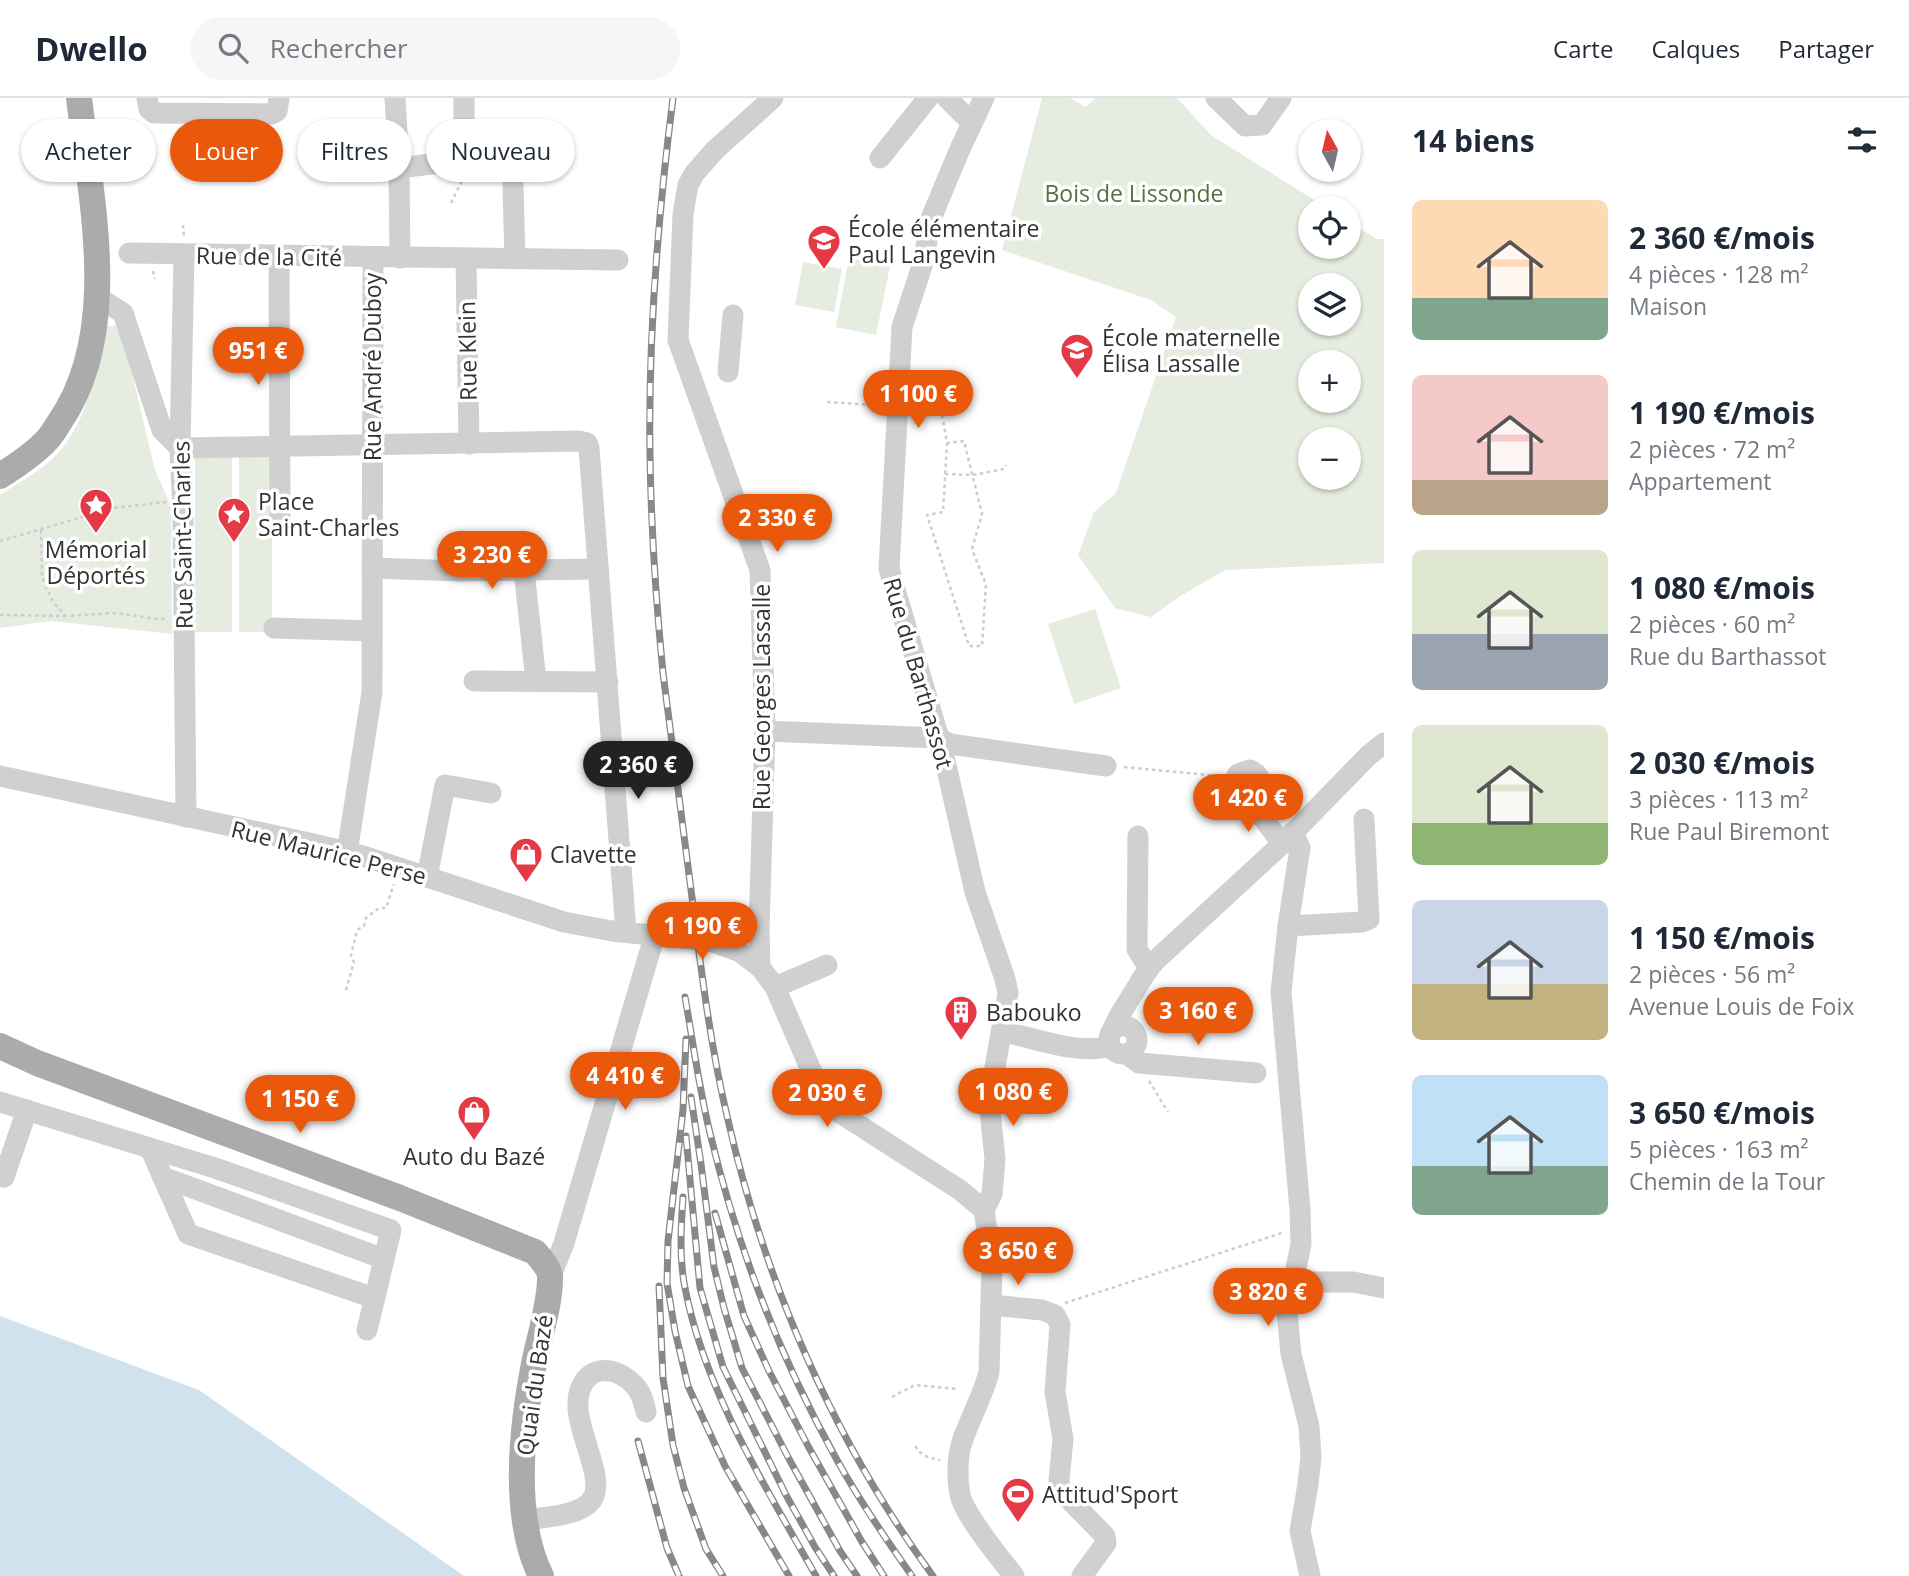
<!DOCTYPE html>
<html lang="fr">
<meta charset="utf-8">
<style>
:root{--surface:#fff;--page:#f6f6f7;--text:#1f2937;--muted:#747a83;--line:#e0e1e3;--accent:#ea580c}
body{margin:0;font-family:"Open Sans",sans-serif;background:var(--page);color:var(--text);height:100vh;display:flex;flex-direction:column;font-size:26px;white-space:nowrap}
*{box-sizing:border-box;margin:0}
p{font-size:23px;color:var(--muted)}
.icon{flex:none;width:38px;height:38px;fill:none;stroke:currentColor;stroke-width:2;stroke-linecap:round;stroke-linejoin:round}
.map{position:relative;flex:1;overflow:hidden}
.details{display:flex;flex-direction:column;background:var(--surface);width:525px}
.details>*{flex:none}
.top-card{position:absolute;left:21px;top:21px;width:665px;height:63px;display:flex;gap:14px}
.needle{width:46px;rotate:352deg}
.fabs{position:absolute;left:1298px;top:21px;display:grid;gap:14px}
.fabs a{display:grid;place-items:center;width:63px;height:63px;border-radius:50%;background:var(--surface);box-shadow:0 2px 5px #0004;font-size:35px}
.price{position:absolute;translate:-50% -60px;padding:0 16px;border-radius:24px;background:var(--accent);color:#fff;font-size:23px;line-height:46px;filter:drop-shadow(0 2px 4px #0008)}
.price::after{content:'';position:absolute;left:50%;top:42px;width:21px;height:16px;margin-left:-10px;background:inherit;clip-path:polygon(0 0,100% 0,50% 100%)}
.price.current{background:#222;color:#fff}
ul{padding:0;list-style:none}
li{display:flex;align-items:center;gap:21px;height:175px;padding:0 28px}
li span{display:grid;place-items:center;flex:none;width:196px;height:140px;border-radius:10px;color:#555}
li>.icon{margin-inline-start:auto}
span .icon{width:84px;height:84px;fill:#fffc;stroke-width:1}
li b{font-size:30px}
h2{display:flex;justify-content:space-between;align-items:center;height:84px;padding:0 28px;font-size:30px}
.pill{padding:0 24px;border-radius:32px;background:var(--surface);box-shadow:0 2px 5px #0004;font-size:24px;line-height:63px}
.pill.current{background:var(--accent);color:#fff}
header{display:flex;align-items:center;gap:42px;box-sizing:border-box;height:98px;padding:0 35px;background:var(--surface);border-bottom:2px solid var(--line)}
header strong{font-size:33px}
nav{display:flex;gap:38px;margin-inline-start:auto;font-size:24px}
.search{width:490px;height:63px;background:var(--page);display:flex;align-items:center;gap:18px;box-sizing:border-box;padding:0 24px;border-radius:38px;color:var(--muted);font-size:26px}
main{display:flex;flex:1;min-height:0}
.map>svg:first-child{display:block}
.green{fill:#e6ecdf;fill-rule:evenodd}
.water{fill:#cfe2ee}
.lines{fill:none;stroke-linecap:round;stroke-linejoin:round}
.path{stroke:#cdcdcd;stroke-width:2.5;stroke-dasharray:3.5 3.5;stroke-linecap:butt}
.minor{stroke:#d0d0d0;stroke-width:21}
.major{stroke:#ababab;stroke-width:26}
.rail-casing{stroke:#888;stroke-width:7}
.rail{stroke:#fff;stroke-width:4.5;stroke-dasharray:13;stroke-linecap:butt}
.labels{text-anchor:middle;dominant-baseline:central;stroke-width:7;stroke-linejoin:round;paint-order:stroke}
.park-label{font-size:23px;fill:#56703f;stroke:#fff}
.poi-label{font-size:23px;fill:#333;stroke:#fff;text-anchor:start}
.street-label{font-size:23px;fill:#333;stroke:#fff}
</style>
<header>
<strong>Dwello</strong>
<div class="search"><svg class="icon" aria-label="search" viewBox="0 0 24 24"><circle cx="10" cy="10" r="6"/><path d="M15 15l6 6"/></svg>Rechercher</div>
<nav><a>Carte</a><a>Calques</a><a>Partager</a></nav>
</header>
<main>
<div class="map">
<svg width="1384" height="1478" viewBox="0 0 1384 1478">
<rect width="100%" height="100%" fill="#fff"/>
<g class="green">
<path d="M1042 0H1070L1086 9 1095 0H1177L1211 37 1327 110H1311V149H1349V124L1377 141H1384V465L1225 472 1179 499 1151 519 1115 510 1078 457 1094 414 1116 395 1176 219 1151 202 1002 152ZM1311 187H1349V226H1311ZM1349 264V303H1311V264ZM1349 341V380H1311V341Z"/>
<polygon points="849,160 890,168 876,237 836,229"/>
<polygon points="803,164 842,171 834,214 795,207"/>
<path d="M106 228H116L122 233 155 372 171 408 172 536 52 523 0 530V397C16 386 36 376 50 363 88 329 95 275 106 228Z"/>
<rect x="195" y="359" width="37" height="175"/>
<rect x="239" y="359" width="33" height="175"/>
<polygon points="1095,511 1121,590 1074,606 1048,526"/>
</g>
<polygon class="water" points="0,1218 199,1292 464,1478 0,1478"/>
<g class="lines">
<g class="path">
<polyline points="451,105 464,79"/>
<polyline points="183,127 184,138"/>
<polyline points="153,173 155,181"/>
<polyline points="827,304 875,307 881,297"/>
<polyline points="942,317 947,345 943,414 927,417 969,548 982,548 986,487 972,451 982,416 964,343 947,345"/>
<polyline points="945,376 973,377 1004,371 1006,367"/>
<polyline points="41,432 42,479 53,504 66,518 115,515 158,521 168,521"/>
<polyline points="0,443 113,410 167,404"/>
<polyline points="0,517 66,518"/>
<polyline points="1124,669 1219,678"/>
<polyline points="346,892 354,864 351,858 357,832 364,828 366,820 379,810 386,810 394,786"/>
<polyline points="1149,983 1168,1014"/>
<polyline points="1065,1205 1282,1135"/>
<polyline points="892,1299 915,1287 957,1291"/>
<path d="M915 1348C921 1358 929 1360 940 1362"/>
</g>
<g class="minor">
<polyline points="147,0 149,11 154,15 272,16 277,13 279,0"/>
<polyline points="395,0 399,70 400,160"/>
<polyline points="947,0 972,25"/>
<polyline points="1216,0 1245,28 1262,27 1281,0"/>
<polyline points="512,53 515,160"/>
<polyline points="880,60 928,0"/>
<polyline points="399,70 456,63 464,48 464,0"/>
<polyline points="129,155 618,162"/>
<polyline points="184,156 180,350 183,416 186,719"/>
<polyline points="279,158 280,419"/>
<polyline points="466,160 469,346"/>
<polyline points="98,199 123,215 162,332 180,350 579,343 587,345 589,350 626,834"/>
<polyline points="728,274 733,217"/>
<polyline points="372,470 460,473 598,471"/>
<polyline points="524,472 536,583"/>
<polyline points="274,530 372,533"/>
<polyline points="474,583 608,584"/>
<polyline points="765,633 939,640 950,646 1106,668"/>
<path d="M0 678 318 747 363 758 564 824 612 833 710 843 740 854 760 869 775 889 818 988 840 1015 960 1092 984 1112 992 1167 989 1274C983 1298 970 1320 962 1344 957 1359 957 1382 960 1397 965 1418 1000 1460 1014 1478"/>
<path d="M1247 698C1264 695 1265 678 1250 672L1238 676C1232 686 1236 696 1247 698L1282 746"/>
<polyline points="1293,734 1300,750 1288,828 1281,894 1300,1112 1301,1146 1287,1214 1291,1256 1309,1328 1311,1359 1308,1386 1300,1433 1310,1478"/>
<polyline points="1138,738 1137,851 1148,869"/>
<polyline points="347,755 372,594 373,159"/>
<polyline points="427,779 445,687 491,695"/>
<polyline points="1288,828 1362,824 1369,821 1364,721"/>
<polyline points="760,869 759,833 765,633 760,472 678,242 683,116 688,87 694,76 715,52 773,0"/>
<polyline points="775,889 827,867"/>
<circle cx="1123" cy="942" r="14"/>
<path d="M1113 931C1119 916 1128 904 1136 891 1142 880 1147 871 1156 862L1282 746 1368 658 1384 645"/>
<path d="M1002 934C1034 939 1078 958 1110 948"/>
<polyline points="1127,956 1139,965 1256,975"/>
<polyline points="0,1004 215,1070 391,1132 367,1232"/>
<polyline points="150,1050 188,1136 374,1200"/>
<polyline points="4,1079 27,1012"/>
<polyline points="163,1079 384,1161"/>
<polyline points="984,1112 992,1096 995,1061 990,1013 994,975 1008,895 1005,881 975,794 943,654 889,471 902,229 922,168 932,118 960,51 984,0"/>
<polyline points="551,1178 564,1145 655,836"/>
<polyline points="1293,1184 1353,1184 1384,1190"/>
<polyline points="991,1207 1042,1212 1055,1217 1060,1227 1055,1294 1063,1341 1059,1382 1060,1392 1105,1438 1106,1445 1082,1478"/>
<path d="M526 1422C544 1419 586 1418 594 1398 604 1372 569 1323 580 1292 590 1263 620 1270 636 1289 642 1296 644 1305 646 1314"/>
</g>
<g class="major">
<path d="M0 378C16 368 33 357 47 342 52 337 55 331 59 325 122 235 91 102 79 0"/>
<path d="M0 948 37 965 400 1100 535 1154C541 1161 551 1172 550 1181 550 1205 540 1237 535 1261 522 1325 511 1418 541 1478"/>
</g>
<defs>
<g id="rail">
<path d="M673 0C658 118 648 237 650 357 651 430 656 503 663 575 673 653 683 730 693 807 702 879 711 951 728 1022 765 1185 834 1343 933 1478"/>
<path d="M685 899C693 944 699 990 710 1035 737 1148 780 1260 837 1362 859 1402 885 1440 912 1478"/>
<polyline points="686,941 683,1012 668,1143 667,1185 675,1233 688,1288 725,1368 789,1478"/>
<polyline points="691,999 701,1066 714,1169 724,1210 742,1270 789,1361 840,1453 857,1478"/>
<polyline points="686,1038 700,1190 723,1269 786,1397 815,1449 834,1478"/>
<path d="M683 1099C681 1129 679 1160 685 1190 705 1293 765 1388 816 1478"/>
<polyline points="715,1115 744,1218 769,1273 808,1348 862,1444 884,1478"/>
<polyline points="659,1188 663,1280 673,1347 684,1390 706,1451 723,1478"/>
<polyline points="638,1343 667,1450 679,1478"/>
</g>
</defs>
<use href="#rail" class="rail-casing"/>
<use href="#rail" class="rail"/>
</g>
<defs>
<symbol id="school-pin" viewBox="-11 -11 22 30"><path d="M0 17L-7.5 6A9.5 9.5 0 1 1 7.5 6Z" fill="#e63946" stroke="#fff"/><path d="M0-5L7-2L0 1L-7-2ZM-4 1L0 2.5L4 1V4Q0 6-4 4Z" fill="#fff"/></symbol>
<symbol id="sight-pin" viewBox="-11 -11 22 30"><path d="M0 17L-7.5 6A9.5 9.5 0 1 1 7.5 6Z" fill="#e63946" stroke="#fff"/><path d="M0-6L1.8-2.2L6-1.7L2.9 1.2L3.7 5.4L0 3.3L-3.7 5.4L-2.9 1.2L-6-1.7L-1.8-2.2Z" fill="#fff"/></symbol>
<symbol id="shop-pin" viewBox="-11 -11 22 30"><path d="M0 17L-7.5 6A9.5 9.5 0 1 1 7.5 6Z" fill="#e63946" stroke="#fff"/><path d="M-5-2.5h2.3a2.7 3.5 0 0 1 5.4 0H5L5.5 6h-11ZM-1.5-2.5h3a1.5 2.3 0 0 0-3 0Z" fill="#fff"/></symbol>
<symbol id="building-pin" viewBox="-11 -11 22 30"><path d="M0 17L-7.5 6A9.5 9.5 0 1 1 7.5 6Z" fill="#e63946" stroke="#fff"/><path d="M-4-6H4V6H1V3H-1V6H-4ZM-2.5-4.3h1.7v1.8h-1.7ZM.8-4.3h1.7v1.8H.8ZM-2.5-1h1.7V.8h-1.7ZM.8-1h1.7V.8H.8Z" fill="#fff"/></symbol>
<symbol id="stadium-pin" viewBox="-11 -11 22 30"><path d="M0 17L-7.5 6A9.5 9.5 0 1 1 7.5 6Z" fill="#e63946" stroke="#fff"/><path d="M0-5a6.5 5 0 1 0 0 10a6.5 5 0 1 0 0-10ZM-3.5-1.8h7v3.6h-7Z" fill="#fff"/></symbol>
</defs>
<g fill-rule="evenodd">
<use href="#school-pin" x="805" y="124" width="38" height="52"/>
<use href="#school-pin" x="1058" y="233" width="38" height="52"/>
<use href="#sight-pin" x="77" y="388" width="38" height="52"/>
<use href="#sight-pin" x="215" y="397" width="38" height="52"/>
<use href="#shop-pin" x="507" y="737" width="38" height="52"/>
<use href="#building-pin" x="942" y="895" width="38" height="52"/>
<use href="#shop-pin" x="455" y="995" width="38" height="52"/>
<use href="#stadium-pin" x="999" y="1377" width="38" height="52"/>
</g>
<g class="labels">
<g class="park-label">
<text x="1134" y="95">Bois de Lissonde</text>
</g>
<g class="poi-label">
<text x="848" y="130">École élémentaire<tspan x="848" dy="26">Paul Langevin</tspan></text>
<text x="1102" y="239">École maternelle<tspan x="1102" dy="26">Élisa Lassalle</tspan></text>
<text x="258" y="403">Place<tspan x="258" dy="26">Saint-Charles</tspan></text>
<text x="96" y="451" text-anchor="middle">Mémorial<tspan x="96" dy="26">Déportés</tspan></text>
<text x="550" y="756">Clavette</text>
<text x="986" y="914">Babouko</text>
<text x="474" y="1058" text-anchor="middle">Auto du Bazé</text>
<text x="1042" y="1396">Attitud'Sport</text>
</g>
<g class="street-label">
<text transform="translate(269 158) rotate(1)">Rue de la Cité</text>
<text transform="translate(467 253) rotate(-91)">Rue Klein</text>
<text transform="translate(372 269) rotate(-90)">Rue André Duboy</text>
<text transform="translate(182 437) rotate(-91)">Rue Saint-Charles</text>
<text transform="translate(919 575) rotate(74)">Rue du Barthassot</text>
<text transform="translate(761 599) rotate(-90)">Rue Georges Lassalle</text>
<text transform="translate(329 754) rotate(14)">Rue Maurice Perse</text>
<text transform="translate(534 1287) rotate(-82)">Quai du Bazé</text>
</g>
</g>
</svg>
<div class="fabs">
<a><svg class="needle" viewBox="-14 -14 28 28"><path d="M0-13l5 13h-10z" fill="#e53935"/><path d="M0 13l5-13h-10z" fill="#747a83"/></svg></a>
<a><svg class="icon" aria-label="locate" viewBox="0 0 24 24"><circle cx="12" cy="12" r="6"/><path d="M12 2v4M12 18v4M2 12h4M18 12h4"/></svg></a>
<a><svg class="icon" aria-label="layers" viewBox="0 0 24 24"><path d="M12 4l9 5-9 5-9-5zM3 14l9 5 9-5"/></svg></a>
<a>+</a>
<a>−</a>
</div>
<b class="price" style="left:258px;top:289px">951 €</b>
<b class="price" style="left:918px;top:332px">1 100 €</b>
<b class="price" style="left:777px;top:456px">2 330 €</b>
<b class="price" style="left:492px;top:493px">3 230 €</b>
<b class="price current" style="left:638px;top:703px">2 360 €</b>
<b class="price" style="left:1248px;top:736px">1 420 €</b>
<b class="price" style="left:702px;top:864px">1 190 €</b>
<b class="price" style="left:1198px;top:949px">3 160 €</b>
<b class="price" style="left:625px;top:1014px">4 410 €</b>
<b class="price" style="left:1013px;top:1030px">1 080 €</b>
<b class="price" style="left:827px;top:1031px">2 030 €</b>
<b class="price" style="left:300px;top:1037px">1 150 €</b>
<b class="price" style="left:1018px;top:1189px">3 650 €</b>
<b class="price" style="left:1268px;top:1230px">3 820 €</b>
<div class="top-card">
<a class="pill">Acheter</a>
<a class="pill current">Louer</a>
<a class="pill">Filtres</a>
<a class="pill">Nouveau</a>
</div>
</div>
<section class="details">
<h2>14 biens<svg class="icon" aria-label="filters" viewBox="0 0 24 24"><path d="M4 7h16M4 17h16"/><circle cx="9" cy="7" r="2"/><circle cx="15" cy="17" r="2"/></svg></h2>
<ul>
<li><span style="background:linear-gradient(#ffd9b3 70%,#7fa58c 0)"><svg class="icon" aria-label="home" viewBox="0 0 24 24"><path d="M3 11l9-7 9 7M6 9v11h12V9"/></svg></span><div><b>2 360 €/mois</b><p>4 pièces · 128 m²</p><p>Maison</p></div></li>
<li><span style="background:linear-gradient(#f6c9c9 75%,#b9a48a 0)"><svg class="icon" aria-label="home" viewBox="0 0 24 24"><path d="M3 11l9-7 9 7M6 9v11h12V9"/></svg></span><div><b>1 190 €/mois</b><p>2 pièces · 72 m²</p><p>Appartement</p></div></li>
<li><span style="background:linear-gradient(#dfe7d0 60%,#9aa5b1 0)"><svg class="icon" aria-label="home" viewBox="0 0 24 24"><path d="M3 11l9-7 9 7M6 9v11h12V9"/></svg></span><div><b>1 080 €/mois</b><p>2 pièces · 60 m²</p><p>Rue du Barthassot</p></div></li>
<li><span style="background:linear-gradient(#dfe7d0 70%,#8fb573 0)"><svg class="icon" aria-label="home" viewBox="0 0 24 24"><path d="M3 11l9-7 9 7M6 9v11h12V9"/></svg></span><div><b>2 030 €/mois</b><p>3 pièces · 113 m²</p><p>Rue Paul Biremont</p></div></li>
<li><span style="background:linear-gradient(#c9d6e8 60%,#c2b280 0)"><svg class="icon" aria-label="home" viewBox="0 0 24 24"><path d="M3 11l9-7 9 7M6 9v11h12V9"/></svg></span><div><b>1 150 €/mois</b><p>2 pièces · 56 m²</p><p>Avenue Louis de Foix</p></div></li>
<li><span style="background:linear-gradient(#bfe0f5 65%,#7fa58c 0)"><svg class="icon" aria-label="home" viewBox="0 0 24 24"><path d="M3 11l9-7 9 7M6 9v11h12V9"/></svg></span><div><b>3 650 €/mois</b><p>5 pièces · 163 m²</p><p>Chemin de la Tour</p></div></li>
</ul>
</section>
</main>
